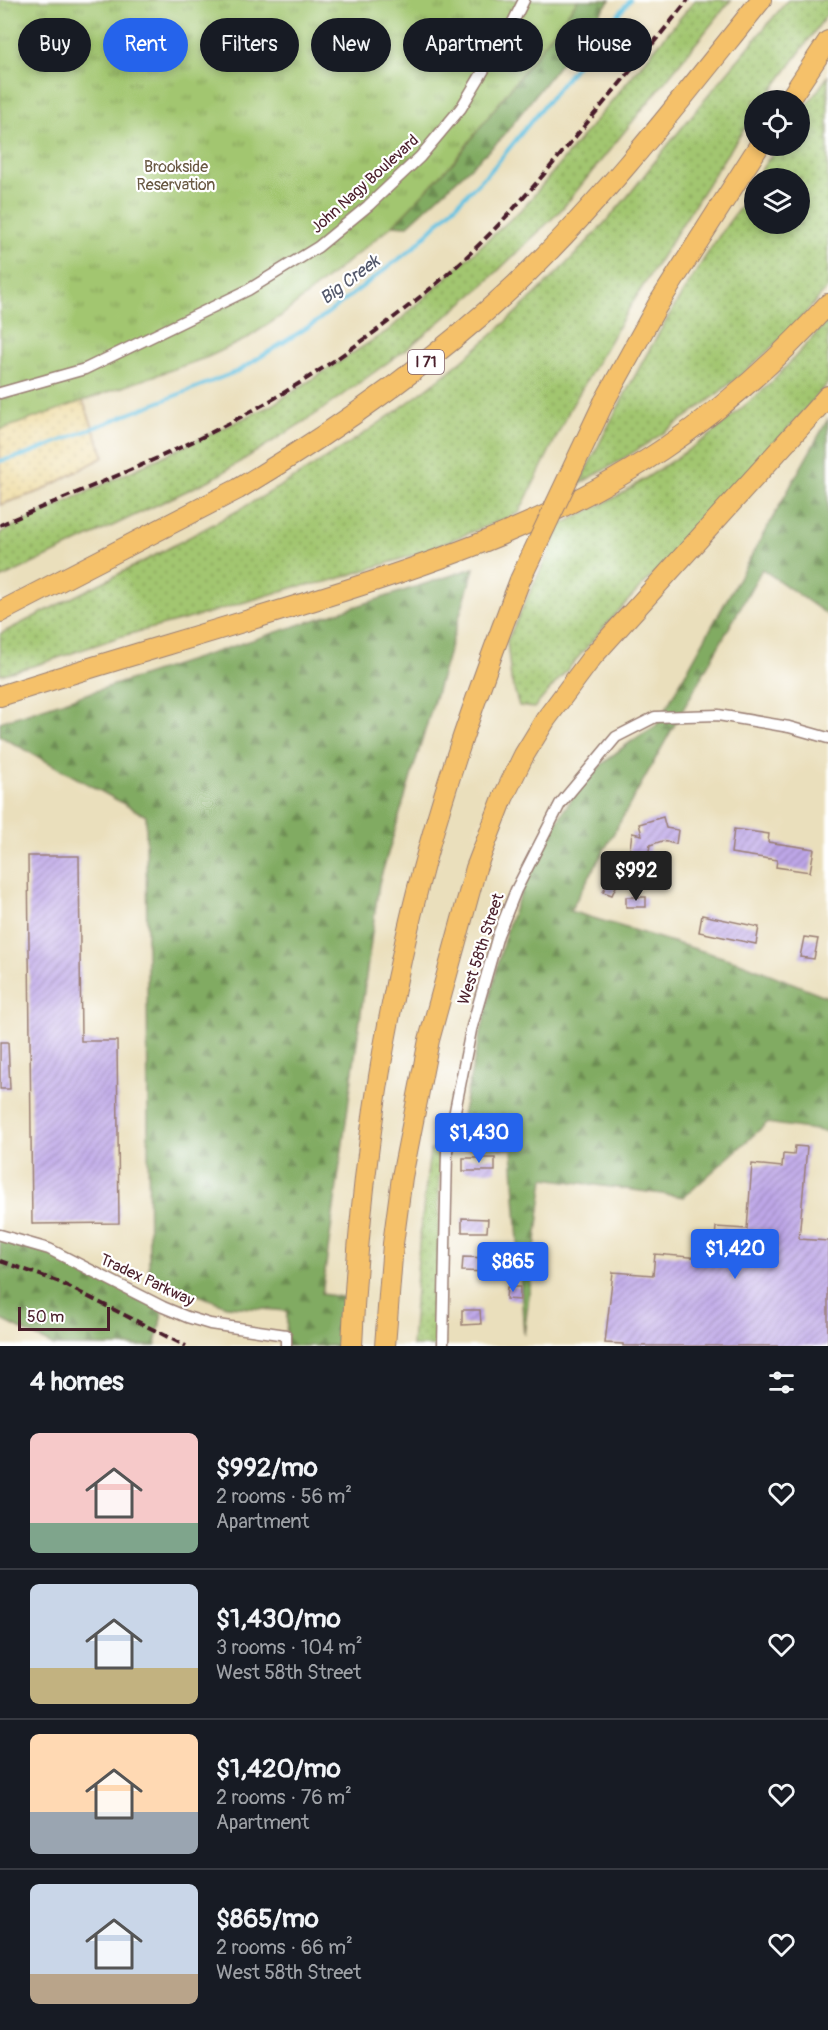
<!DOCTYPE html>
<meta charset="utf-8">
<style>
:root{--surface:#171b24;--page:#242831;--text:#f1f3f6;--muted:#9ea1a6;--line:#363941;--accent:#2563eb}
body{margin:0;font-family:Pangolin,sans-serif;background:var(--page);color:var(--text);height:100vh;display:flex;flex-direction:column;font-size:22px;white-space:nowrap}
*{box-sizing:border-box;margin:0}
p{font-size:20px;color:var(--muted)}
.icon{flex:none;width:33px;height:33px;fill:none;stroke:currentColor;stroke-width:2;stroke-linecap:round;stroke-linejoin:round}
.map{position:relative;height:1346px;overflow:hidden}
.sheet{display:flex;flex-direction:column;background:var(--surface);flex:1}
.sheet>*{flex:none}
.banner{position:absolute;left:18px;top:18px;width:792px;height:54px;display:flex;gap:12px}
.buttons{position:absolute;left:744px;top:90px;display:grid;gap:12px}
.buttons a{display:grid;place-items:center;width:66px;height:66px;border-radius:50%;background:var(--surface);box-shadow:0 3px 9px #0003;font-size:30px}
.scale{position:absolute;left:18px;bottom:15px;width:92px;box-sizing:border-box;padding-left:6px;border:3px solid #4a1f2b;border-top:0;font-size:16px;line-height:21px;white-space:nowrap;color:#4a1f2b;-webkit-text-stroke:4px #fff;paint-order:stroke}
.price{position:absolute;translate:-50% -51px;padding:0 14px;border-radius:6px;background:var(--accent);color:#fff;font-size:20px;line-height:39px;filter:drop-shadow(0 2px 3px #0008)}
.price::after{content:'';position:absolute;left:50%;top:36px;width:18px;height:14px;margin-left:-9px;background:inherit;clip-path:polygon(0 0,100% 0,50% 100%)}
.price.selected{background:#222;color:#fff}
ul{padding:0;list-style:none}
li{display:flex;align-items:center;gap:18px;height:150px;padding:0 30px}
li+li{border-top:2px solid var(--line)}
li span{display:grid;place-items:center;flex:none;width:168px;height:120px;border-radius:9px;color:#555}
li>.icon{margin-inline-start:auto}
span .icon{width:72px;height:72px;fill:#fffc;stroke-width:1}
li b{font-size:26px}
h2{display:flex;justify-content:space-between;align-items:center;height:72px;padding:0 30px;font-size:26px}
.pill{padding:0 21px;border-radius:27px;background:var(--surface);box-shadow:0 3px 9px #0003;font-size:21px;line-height:54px}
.pill.selected{background:var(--accent);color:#fff}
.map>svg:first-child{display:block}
.grass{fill:url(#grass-dots);stroke:#76724e;stroke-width:1.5}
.forest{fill:url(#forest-firs);stroke:#666546;stroke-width:1.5}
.sand{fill:url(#sand-dots);stroke:#9c7c64;stroke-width:1.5}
.park{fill:url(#park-tufts);stroke:#76724e;stroke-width:1.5}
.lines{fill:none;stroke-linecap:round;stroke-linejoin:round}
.stream{stroke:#64c2e2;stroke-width:4}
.building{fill:url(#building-hatch)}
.street-casing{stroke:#9a7f74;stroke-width:13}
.highway-casing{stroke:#9a7f74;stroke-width:22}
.street{stroke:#fff;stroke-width:10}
.highway{stroke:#f5c16b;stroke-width:20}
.rail{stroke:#4a1f2b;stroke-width:4;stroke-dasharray:9 4.5;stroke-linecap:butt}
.highway-bridge-casing{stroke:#9a7f74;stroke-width:22;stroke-linecap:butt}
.highway-bridge{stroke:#f5c16b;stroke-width:20}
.labels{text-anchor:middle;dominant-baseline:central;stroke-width:4.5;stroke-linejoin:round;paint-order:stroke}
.shield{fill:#fff;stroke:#80626b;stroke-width:1.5}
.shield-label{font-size:15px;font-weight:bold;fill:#4a1f2b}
.park-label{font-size:16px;fill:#695943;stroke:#fff}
.street-label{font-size:16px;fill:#4a1f2b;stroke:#fff}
.water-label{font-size:18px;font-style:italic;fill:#53586b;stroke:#fff}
</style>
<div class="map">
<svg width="828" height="1346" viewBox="0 0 828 1346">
<defs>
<pattern id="grass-dots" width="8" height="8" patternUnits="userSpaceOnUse" patternTransform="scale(1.5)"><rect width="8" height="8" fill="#a2c670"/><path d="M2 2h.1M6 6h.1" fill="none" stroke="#86a05c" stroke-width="1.8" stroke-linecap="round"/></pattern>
<pattern id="forest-firs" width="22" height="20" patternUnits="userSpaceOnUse" patternTransform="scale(1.5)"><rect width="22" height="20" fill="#81ab62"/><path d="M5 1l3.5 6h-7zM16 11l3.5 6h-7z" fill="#6c8b51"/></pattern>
<pattern id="sand-dots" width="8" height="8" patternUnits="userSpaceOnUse" patternTransform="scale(1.5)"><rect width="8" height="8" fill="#eeda9e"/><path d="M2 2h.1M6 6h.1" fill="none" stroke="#cebb88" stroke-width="1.8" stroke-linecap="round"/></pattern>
<pattern id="park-tufts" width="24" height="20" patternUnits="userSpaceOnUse" patternTransform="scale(1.5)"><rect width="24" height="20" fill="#a2c670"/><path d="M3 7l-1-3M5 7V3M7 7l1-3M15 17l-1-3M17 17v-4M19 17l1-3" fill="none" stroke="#86a05c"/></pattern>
<pattern id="building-hatch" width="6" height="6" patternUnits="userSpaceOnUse" patternTransform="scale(1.5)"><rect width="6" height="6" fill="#bea7e8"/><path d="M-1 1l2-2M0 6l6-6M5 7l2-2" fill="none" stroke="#9c87bc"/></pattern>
</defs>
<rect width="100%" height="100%" fill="#fff"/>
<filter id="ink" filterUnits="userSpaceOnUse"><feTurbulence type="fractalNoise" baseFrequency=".0167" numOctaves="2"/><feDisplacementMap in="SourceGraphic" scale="12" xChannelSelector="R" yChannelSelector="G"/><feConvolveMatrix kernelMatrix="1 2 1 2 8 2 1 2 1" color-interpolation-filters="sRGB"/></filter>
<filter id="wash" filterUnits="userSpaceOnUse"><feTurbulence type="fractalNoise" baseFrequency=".008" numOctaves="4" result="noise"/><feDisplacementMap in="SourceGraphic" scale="24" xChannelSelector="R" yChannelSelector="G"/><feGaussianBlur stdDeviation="1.35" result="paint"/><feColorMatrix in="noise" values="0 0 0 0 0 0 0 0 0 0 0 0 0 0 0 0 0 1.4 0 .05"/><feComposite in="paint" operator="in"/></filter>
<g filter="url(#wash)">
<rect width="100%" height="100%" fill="#eadfbc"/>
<g class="grass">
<polygon points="695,0 731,0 561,210 479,289 408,348 313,416 214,478 0,579 0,533 272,405 389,330 525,206"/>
<path d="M788 0H828V13L765 100H754V115L725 157 629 308 571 407 519 513 417 554 327 582 295 587 195 617 122 636 40 664 0 675V634C170 548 353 461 495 332 539 292 583 249 622 203 635 188 647 171 660 155 702 102 745 51 788 0Z"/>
<path d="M828 76V287C760 370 672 433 579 484 613 416 648 348 689 283 707 254 725 225 747 199L743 196 754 179V224H800V178H755L778 146H800V115Z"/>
<polygon points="828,321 828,383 746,477 621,608 534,708 519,706 511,679 507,641 562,524 622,494 708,437 771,383"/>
<polygon points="430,1150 442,1151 439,1182 438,1346 412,1346 419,1244"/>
</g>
<g class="forest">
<polygon points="578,0 610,0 500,140 407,226 393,225 455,160"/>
<path d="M828 419V615L762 569 570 911 742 963 828 997V1132L767 1123 684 1197 544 1178 524 1335 512 1149H456C465 1097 477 1045 491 993 497 969 502 942 511 918 525 879 551 826 576 793 599 763 624 745 656 726Z"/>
<polygon points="474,568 379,883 322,1294 354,1299 352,1346 286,1346 287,1311 226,1306 149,1275 146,816 0,736 0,722"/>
<polygon points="0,1235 49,1249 163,1307 156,1346 54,1346 0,1319"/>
</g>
<polygon class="sand" points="80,393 104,457 41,491 0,505 0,416"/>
<polygon class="park" points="0,0 578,0 455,160 393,225 281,316 246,339 208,357 0,430"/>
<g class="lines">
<polyline class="stream" points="0,461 25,455 238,371 316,322 412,249 493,168 630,0"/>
</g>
<g id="blocks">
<g class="building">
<polygon points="663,817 666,828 678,830 676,844 662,841 650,845 645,875 627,872 632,833 642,835 639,824"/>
<polygon points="734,829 769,834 768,842 814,849 810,872 776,867 777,860 731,853"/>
<polygon points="28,856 79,856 81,1041 117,1041 119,1223 32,1224"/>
<polygon points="611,874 620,878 612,895 603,892"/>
<rect x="626" y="897" width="20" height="10"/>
<polygon points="702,915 759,927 756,944 699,932"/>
<polygon points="804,937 818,939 814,959 800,957"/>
<polygon points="0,1042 8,1042 10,1089 0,1089"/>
<polygon points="795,1146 807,1147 799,1239 828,1241 828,1346 623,1346 623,1344 605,1343 613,1272 653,1275 655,1254 713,1259 716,1227 747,1229 752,1164 782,1167 783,1154 794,1155"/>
<rect x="463" y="1158" width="32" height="13"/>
<polygon points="462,1218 488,1219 487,1232 462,1232"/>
<polygon points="463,1257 489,1258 488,1272 462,1271"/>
<polygon points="507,1287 520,1287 520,1300 506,1299"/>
<polygon points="462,1310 480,1310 481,1324 462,1325"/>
</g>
</g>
</g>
<g filter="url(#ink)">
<use href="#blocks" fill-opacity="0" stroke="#9a7f74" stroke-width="1.5"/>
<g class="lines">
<defs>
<g id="street">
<polyline points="0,393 85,369 248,290 318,247 368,206 420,157 461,108 514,20 524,0"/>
<polyline points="0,1235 49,1249 163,1307 187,1317 210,1324 286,1335 286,1346"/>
<polyline points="443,1346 447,1151 471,1030 498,935 516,890 560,804 616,737 655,717 718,715 789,727 828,738"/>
</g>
<g id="highway">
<polyline points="789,100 828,41"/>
<polyline points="604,402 657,306 759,146"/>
<path d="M0 612 238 489C337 430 431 364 515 285 606 198 683 97 761 0"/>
<path d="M0 696C94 666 188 639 282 610 414 570 548 527 663 449 724 408 779 359 828 304"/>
<path d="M352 1346C358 1205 376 1066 408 929 435 810 476 695 520 580"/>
<polyline points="385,1346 393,1244 402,1177 429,1040 476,868 503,798 524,755 546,719 593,656 828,396"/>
</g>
</defs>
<use href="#street" class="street-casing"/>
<use href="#highway" class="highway-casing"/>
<use href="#street" class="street"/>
<use href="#highway" class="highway"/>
<g class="rail">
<path d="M0 525C83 489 169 457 248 413 311 379 369 338 425 293 484 246 533 188 581 130 617 87 653 44 688 0"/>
<polyline points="0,1261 57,1281 186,1346"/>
</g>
<defs>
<polyline id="highway-bridge" points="520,580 604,402"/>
</defs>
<use href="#highway-bridge" class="highway-bridge-casing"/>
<use href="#highway-bridge" class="highway-bridge"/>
</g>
</g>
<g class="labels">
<rect class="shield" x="408" y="350" width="36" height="24" rx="4.5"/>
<g class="shield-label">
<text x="426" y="362">I 71</text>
</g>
<g class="park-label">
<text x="176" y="167">Brookside<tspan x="176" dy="18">Reservation</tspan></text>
</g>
<g class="street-label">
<text transform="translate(365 184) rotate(-42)">John Nagy Boulevard</text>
<text transform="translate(481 949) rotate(-72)">West 58th Street</text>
<text transform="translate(147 1280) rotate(25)">Tradex Parkway</text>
</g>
<g class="water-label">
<text transform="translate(350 280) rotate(-37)">Big Creek</text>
</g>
</g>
</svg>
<div class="buttons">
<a><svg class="icon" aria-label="locate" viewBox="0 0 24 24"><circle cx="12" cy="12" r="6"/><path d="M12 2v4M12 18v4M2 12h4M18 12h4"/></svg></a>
<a><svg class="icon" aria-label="layers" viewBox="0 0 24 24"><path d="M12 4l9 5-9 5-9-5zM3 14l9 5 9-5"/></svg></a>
</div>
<div class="scale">50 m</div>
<b class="price selected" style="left:636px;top:902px">$992</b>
<b class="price" style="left:479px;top:1164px">$1,430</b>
<b class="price" style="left:735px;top:1280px">$1,420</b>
<b class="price" style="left:513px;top:1293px">$865</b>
<div class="banner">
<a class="pill">Buy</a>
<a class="pill selected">Rent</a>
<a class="pill">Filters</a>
<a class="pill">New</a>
<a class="pill">Apartment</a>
<a class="pill">House</a>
</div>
</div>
<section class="sheet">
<h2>4 homes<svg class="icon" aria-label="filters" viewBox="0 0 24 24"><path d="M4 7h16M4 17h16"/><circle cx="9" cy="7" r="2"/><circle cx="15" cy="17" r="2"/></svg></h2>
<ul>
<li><span style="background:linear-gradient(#f6c9c9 75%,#7fa58c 0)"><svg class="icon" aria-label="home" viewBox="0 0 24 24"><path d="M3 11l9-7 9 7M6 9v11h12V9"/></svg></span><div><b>$992/mo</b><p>2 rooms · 56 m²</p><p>Apartment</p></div><svg class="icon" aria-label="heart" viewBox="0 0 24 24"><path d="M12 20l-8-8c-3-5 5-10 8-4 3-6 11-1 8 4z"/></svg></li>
<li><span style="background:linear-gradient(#c9d6e8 70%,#c2b280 0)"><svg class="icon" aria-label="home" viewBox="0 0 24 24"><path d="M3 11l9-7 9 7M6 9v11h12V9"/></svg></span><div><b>$1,430/mo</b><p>3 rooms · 104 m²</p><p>West 58th Street</p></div><svg class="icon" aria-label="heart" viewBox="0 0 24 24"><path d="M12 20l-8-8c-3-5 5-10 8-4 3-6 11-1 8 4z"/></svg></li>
<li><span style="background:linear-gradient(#ffd9b3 65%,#9aa5b1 0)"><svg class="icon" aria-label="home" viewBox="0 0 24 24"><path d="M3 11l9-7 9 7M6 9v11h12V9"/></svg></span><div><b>$1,420/mo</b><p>2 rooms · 76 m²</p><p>Apartment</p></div><svg class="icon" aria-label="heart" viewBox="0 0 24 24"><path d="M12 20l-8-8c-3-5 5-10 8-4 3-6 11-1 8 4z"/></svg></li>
<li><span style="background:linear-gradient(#c9d6e8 75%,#b9a48a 0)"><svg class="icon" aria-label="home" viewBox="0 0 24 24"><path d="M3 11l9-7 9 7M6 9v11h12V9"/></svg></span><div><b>$865/mo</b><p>2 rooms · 66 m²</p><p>West 58th Street</p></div><svg class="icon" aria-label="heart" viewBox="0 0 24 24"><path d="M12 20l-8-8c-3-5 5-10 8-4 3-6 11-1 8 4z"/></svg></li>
</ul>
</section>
